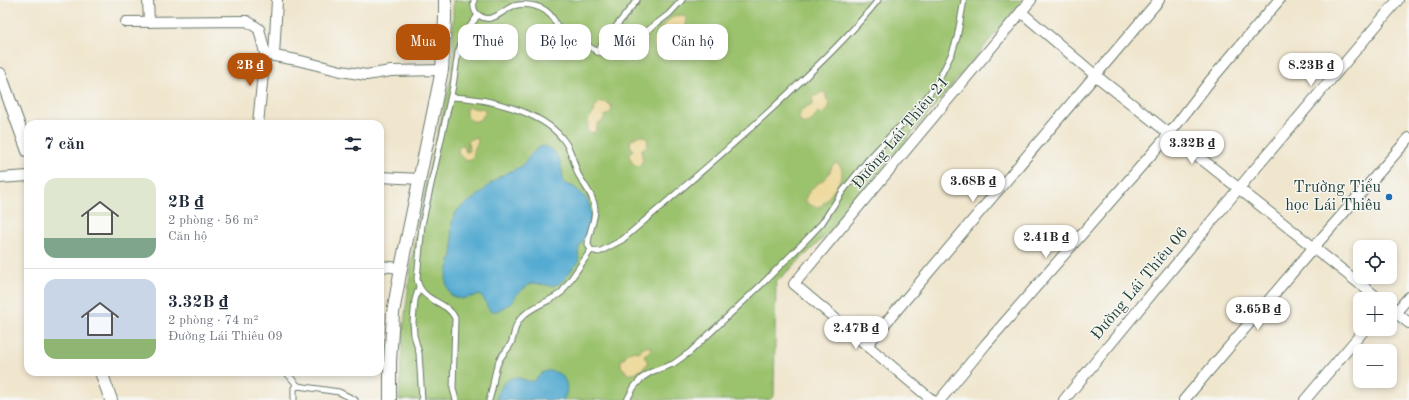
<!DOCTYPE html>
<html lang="vi">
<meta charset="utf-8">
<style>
:root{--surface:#fff;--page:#f6f6f7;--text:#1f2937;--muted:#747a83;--line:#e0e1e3;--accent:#b45309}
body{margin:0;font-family:"Old Standard TT",serif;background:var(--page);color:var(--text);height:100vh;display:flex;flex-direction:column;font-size:15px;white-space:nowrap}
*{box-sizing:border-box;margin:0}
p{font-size:13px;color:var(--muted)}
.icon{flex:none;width:22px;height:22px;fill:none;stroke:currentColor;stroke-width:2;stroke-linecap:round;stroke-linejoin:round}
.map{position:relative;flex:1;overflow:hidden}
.sheet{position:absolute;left:24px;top:120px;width:360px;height:256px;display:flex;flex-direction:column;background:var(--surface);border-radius:12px;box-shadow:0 2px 6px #0003}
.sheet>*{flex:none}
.guide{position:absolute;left:396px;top:24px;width:380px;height:36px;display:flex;gap:8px}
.controls{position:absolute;left:1353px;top:240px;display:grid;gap:8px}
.controls a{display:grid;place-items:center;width:44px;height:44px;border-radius:8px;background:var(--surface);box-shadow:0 2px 6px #0003;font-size:20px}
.price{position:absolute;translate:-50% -34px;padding:0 9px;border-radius:14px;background:#fff;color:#222;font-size:13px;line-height:26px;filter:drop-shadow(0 1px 2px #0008)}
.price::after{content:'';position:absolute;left:50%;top:24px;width:12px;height:9px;margin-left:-6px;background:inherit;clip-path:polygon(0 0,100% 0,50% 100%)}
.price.selected{background:var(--accent);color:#fff}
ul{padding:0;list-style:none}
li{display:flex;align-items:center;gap:12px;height:100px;padding:0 20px}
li+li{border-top:1px solid var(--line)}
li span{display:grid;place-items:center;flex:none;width:112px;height:80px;border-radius:12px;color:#555}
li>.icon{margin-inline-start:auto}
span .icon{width:48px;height:48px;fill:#fffc;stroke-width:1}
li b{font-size:17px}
h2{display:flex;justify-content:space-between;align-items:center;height:48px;padding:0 20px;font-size:17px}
.pill{padding:0 14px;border-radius:12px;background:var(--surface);box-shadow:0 2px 6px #0003;font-size:14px;line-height:36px}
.pill.selected{background:var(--accent);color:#fff}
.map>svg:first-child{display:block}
.green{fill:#9bc26d;stroke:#5d8050}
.sand{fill:#eeda9e;stroke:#868c69}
.water{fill:#55abd1;stroke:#3a7482}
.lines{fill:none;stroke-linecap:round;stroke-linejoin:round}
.service-casing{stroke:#68786a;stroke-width:7}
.minor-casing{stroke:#68786a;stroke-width:12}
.tertiary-casing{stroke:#68786a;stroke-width:14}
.service{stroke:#fff;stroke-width:5}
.minor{stroke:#fff;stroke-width:10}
.tertiary{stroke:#fff;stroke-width:12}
.poi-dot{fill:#1f6fb2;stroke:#f6f6f2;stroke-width:1.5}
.labels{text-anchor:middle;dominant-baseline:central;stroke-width:3;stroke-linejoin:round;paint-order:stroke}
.street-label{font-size:16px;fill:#1f3d34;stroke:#f6f6f2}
.poi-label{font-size:16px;fill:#1f3d34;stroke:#f6f6f2;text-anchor:end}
</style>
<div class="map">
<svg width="1409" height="400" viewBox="0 0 1409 400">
<rect width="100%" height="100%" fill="#f6f6f2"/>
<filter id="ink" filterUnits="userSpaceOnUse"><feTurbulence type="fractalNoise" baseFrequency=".025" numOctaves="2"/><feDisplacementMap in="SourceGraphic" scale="8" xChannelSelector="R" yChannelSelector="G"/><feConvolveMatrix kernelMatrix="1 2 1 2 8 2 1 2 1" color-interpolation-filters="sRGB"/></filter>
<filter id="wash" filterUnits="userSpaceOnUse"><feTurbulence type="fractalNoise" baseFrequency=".012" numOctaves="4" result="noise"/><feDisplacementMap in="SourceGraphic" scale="16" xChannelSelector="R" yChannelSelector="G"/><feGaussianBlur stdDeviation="0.9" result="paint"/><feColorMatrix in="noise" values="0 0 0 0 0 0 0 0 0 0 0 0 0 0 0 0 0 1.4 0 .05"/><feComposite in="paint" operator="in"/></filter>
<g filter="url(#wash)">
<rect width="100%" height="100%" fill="#f0e6ce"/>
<polygon class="green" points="453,0 1023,0 831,231 776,282 774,396 769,400 399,400 403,331 412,258 425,187 451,78 453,57"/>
<g class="sand">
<path d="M677 15 685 16C688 23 685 32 678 36 675 38 671 38 668 40 665 42 663 47 660 50H656L653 45C654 35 668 18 677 15Z"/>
<path d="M823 92 826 93V98L830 103 828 110 822 114 818 112C814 119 811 124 801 123L799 118C801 108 804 107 813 105V97Z"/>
<polygon points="599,102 604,102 610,104 612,108 611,112 605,116 602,122 598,123 595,132 588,133 587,131 589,118 594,113 595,107"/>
<path d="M469 107 478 109 483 108 485 110C484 121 472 126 466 115V109Z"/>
<polygon points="639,135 646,137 648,142 647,146 641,150 643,161 638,166 634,165 629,156 633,150 630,145 631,140"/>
<path d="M474 138 478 139C478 144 476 144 475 148 473 154 475 157 469 161L466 160 459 155 458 149 462 145 464 146 466 152H467L469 151 468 141Z"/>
<path d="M836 163C853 171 829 197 821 206 814 208 802 204 807 195 813 183 829 181 832 166Z"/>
<path d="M645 347H650L652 348 650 352 644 355 648 363 641 370 629 375 621 366V360L625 358C626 350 634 351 640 352L642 348Z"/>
</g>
<g class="water">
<path d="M542 146C561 149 561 167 564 183 567 185 572 185 575 188 595 203 593 215 585 237 583 241 580 244 579 248 577 253 580 258 578 263L572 269 564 280 558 284 553 286 533 283 527 286 516 295 513 302 497 311H490C485 305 486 299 480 295L461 299 452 296C441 283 448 270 452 255 455 243 448 228 454 216 459 205 469 203 477 196 484 191 490 183 498 178 504 173 513 171 520 167 528 161 532 150 542 146Z"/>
<path d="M547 371C564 370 572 386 563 400H496C498 391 506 375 518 378 524 379 527 382 534 381L542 373Z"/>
</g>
</g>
<g filter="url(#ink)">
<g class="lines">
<defs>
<g id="service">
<path d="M474 0C473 6 474 13 480 16 492 24 503 10 513 6 520 4 528 4 535 6 543 8 550 13 554 20 556 23 556 26 559 28 563 31 569 32 573 35 587 44 601 60 619 52L669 14 682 0"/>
<polyline points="597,52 606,39 637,0"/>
<path d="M451 97C484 98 540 110 562 138 571 148 573 161 578 174 584 185 594 196 595 209 595 222 588 233 588 245L591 250 599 252 622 240C680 190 739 141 794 88 824 60 853 32 878 0"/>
<polyline points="419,287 415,300 413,322 414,335 419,353 422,400"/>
<polyline points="286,372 298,386"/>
<polyline points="294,400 294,388 298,386 339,392 355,400"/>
<path d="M456 400 453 389 455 318C447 300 421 303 417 279L422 225 453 86 458 52 466 32 478 15"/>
<path d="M489 400C494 388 493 373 499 361 502 354 510 348 512 341 515 331 515 323 523 316 534 305 550 302 562 292L591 250"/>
<polyline points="627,400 634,387 642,378 651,372 673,364 690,352 762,284 807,239 822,223 843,191 867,161 894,132 918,109 937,83 952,53 957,38 964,0"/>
</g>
<g id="minor">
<polyline points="148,0 149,22"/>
<polyline points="1021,12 1095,75 1379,299"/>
<polyline points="126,22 247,21 259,29 265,53 274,56 297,60 341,71 366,75 391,71 442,70"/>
<polyline points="274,56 277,0"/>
<polyline points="258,124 265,53"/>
<polyline points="380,177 420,179"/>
<polyline points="0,178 28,176"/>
<polyline points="380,266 401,268"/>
<polyline points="1390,308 1409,323"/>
<polyline points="1396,312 1409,297"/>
<polyline points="867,345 1159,0"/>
<polyline points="932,400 794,284 1031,0"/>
<polyline points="940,400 986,344 1170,133 1210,81 1279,0"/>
<polyline points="1064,400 1239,188 1398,0"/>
<polyline points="1184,400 1314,247 1409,138"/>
<polyline points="1305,400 1365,329"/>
</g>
<g id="tertiary">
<polyline points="0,74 28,151"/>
<polyline points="101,372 111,400"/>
<polyline points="390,400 390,362 393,313 401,268 442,70 445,19 445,0"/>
</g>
</defs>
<use href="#service" class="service-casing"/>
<use href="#minor" class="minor-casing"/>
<use href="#tertiary" class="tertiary-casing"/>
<use href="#service" class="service"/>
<use href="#minor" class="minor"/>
<use href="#tertiary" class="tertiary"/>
</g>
</g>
<circle class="poi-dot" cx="1389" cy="197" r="4"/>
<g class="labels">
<g class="street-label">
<text transform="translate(901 133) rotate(-50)">Đường Lái Thiêu 21</text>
<text transform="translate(1140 284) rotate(-50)">Đường Lái Thiêu 06</text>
</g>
<g class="poi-label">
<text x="1381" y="188">Trường Tiểu<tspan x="1381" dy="18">học Lái Thiêu</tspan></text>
</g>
</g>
</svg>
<div class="controls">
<a><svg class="icon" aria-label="locate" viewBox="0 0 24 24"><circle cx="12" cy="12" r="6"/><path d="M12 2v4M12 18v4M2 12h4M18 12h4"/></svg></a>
<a>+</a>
<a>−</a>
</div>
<b class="price selected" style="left:250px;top:87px">2B ₫</b>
<b class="price" style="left:1311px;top:87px">8.23B ₫</b>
<b class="price" style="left:1192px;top:165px">3.32B ₫</b>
<b class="price" style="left:973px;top:203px">3.68B ₫</b>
<b class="price" style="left:1046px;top:259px">2.41B ₫</b>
<b class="price" style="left:1258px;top:331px">3.65B ₫</b>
<b class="price" style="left:856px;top:350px">2.47B ₫</b>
<div class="guide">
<a class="pill selected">Mua</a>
<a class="pill">Thuê</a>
<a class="pill">Bộ lọc</a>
<a class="pill">Mới</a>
<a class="pill">Căn hộ</a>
</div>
<section class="sheet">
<h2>7 căn<svg class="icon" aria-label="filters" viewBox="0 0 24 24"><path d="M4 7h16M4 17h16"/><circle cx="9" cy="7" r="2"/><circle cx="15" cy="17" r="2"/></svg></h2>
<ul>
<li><span style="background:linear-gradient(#dfe7d0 75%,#7fa58c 0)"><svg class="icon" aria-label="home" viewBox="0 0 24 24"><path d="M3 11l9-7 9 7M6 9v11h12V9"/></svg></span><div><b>2B ₫</b><p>2 phòng · 56 m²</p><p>Căn hộ</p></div></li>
<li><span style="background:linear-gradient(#c9d6e8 75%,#8fb573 0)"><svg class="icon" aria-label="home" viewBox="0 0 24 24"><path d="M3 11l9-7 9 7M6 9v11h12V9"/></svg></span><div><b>3.32B ₫</b><p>2 phòng · 74 m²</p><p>Đường Lái Thiêu 09</p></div></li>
</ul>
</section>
</div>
